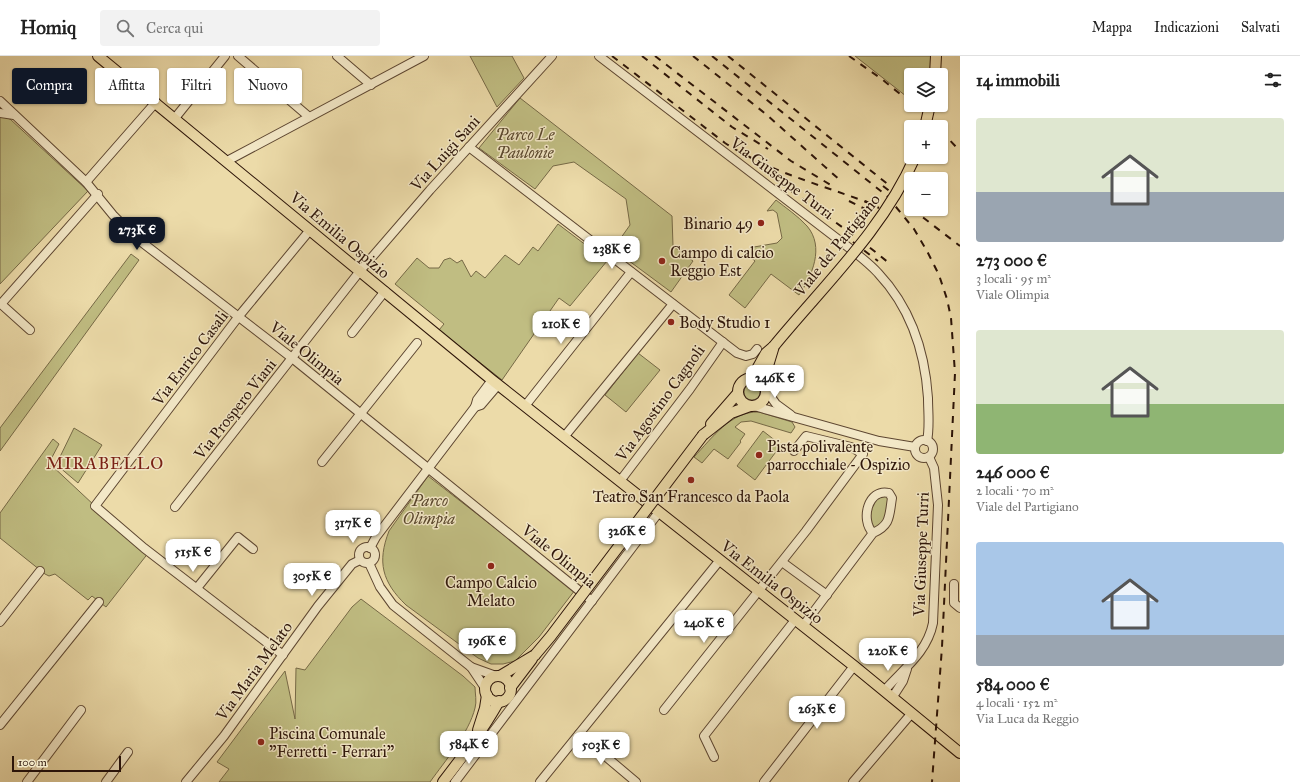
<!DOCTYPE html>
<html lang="it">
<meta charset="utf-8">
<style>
:root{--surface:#fff;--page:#f2f2f2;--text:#222;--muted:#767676;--line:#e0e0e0;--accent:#111827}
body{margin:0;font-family:"IM FELL Great Primer",serif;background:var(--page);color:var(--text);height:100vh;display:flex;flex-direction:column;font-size:15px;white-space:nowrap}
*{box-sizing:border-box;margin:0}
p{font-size:13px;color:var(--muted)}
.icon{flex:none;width:22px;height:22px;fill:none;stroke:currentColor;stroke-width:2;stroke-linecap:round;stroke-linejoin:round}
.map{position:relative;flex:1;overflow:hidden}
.details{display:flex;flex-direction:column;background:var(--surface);width:340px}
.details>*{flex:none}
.guide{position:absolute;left:12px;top:12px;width:380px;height:36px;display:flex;gap:8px}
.buttons{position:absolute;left:904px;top:12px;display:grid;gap:8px}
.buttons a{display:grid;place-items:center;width:44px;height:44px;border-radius:4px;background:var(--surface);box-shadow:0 1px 3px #0004;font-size:20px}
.scale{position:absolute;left:12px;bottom:10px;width:109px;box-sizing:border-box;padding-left:4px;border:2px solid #2d1509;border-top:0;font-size:11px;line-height:14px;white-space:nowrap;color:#2d1509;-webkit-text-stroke:3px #f3e8c7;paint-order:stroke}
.price{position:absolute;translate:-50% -34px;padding:0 9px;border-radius:8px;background:#fff;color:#222;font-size:13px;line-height:26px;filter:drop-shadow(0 1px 2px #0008)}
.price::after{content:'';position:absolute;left:50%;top:24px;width:12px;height:9px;margin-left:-6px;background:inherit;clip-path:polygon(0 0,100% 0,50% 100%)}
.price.selected{background:var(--accent);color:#fff}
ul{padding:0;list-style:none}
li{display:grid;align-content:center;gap:8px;height:212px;padding:0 16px}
li span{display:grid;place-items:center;height:124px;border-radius:4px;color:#555}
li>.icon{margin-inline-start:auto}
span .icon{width:72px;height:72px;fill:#fffc;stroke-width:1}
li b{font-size:17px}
h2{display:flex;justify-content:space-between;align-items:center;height:48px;padding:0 16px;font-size:17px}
.pill{padding:0 14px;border-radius:4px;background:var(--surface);box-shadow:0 1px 3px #0004;font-size:14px;line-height:36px}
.pill.selected{background:var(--accent);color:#fff}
header{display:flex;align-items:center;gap:24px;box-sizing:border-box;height:56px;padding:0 20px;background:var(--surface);border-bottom:1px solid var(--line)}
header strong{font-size:19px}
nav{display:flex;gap:22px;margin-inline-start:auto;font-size:14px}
.search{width:280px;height:36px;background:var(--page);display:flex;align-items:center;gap:10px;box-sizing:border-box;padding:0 14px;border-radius:4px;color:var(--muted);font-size:15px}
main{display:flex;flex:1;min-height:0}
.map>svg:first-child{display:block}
.green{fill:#c0bd82;stroke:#766946}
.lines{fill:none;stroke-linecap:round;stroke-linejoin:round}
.minor-casing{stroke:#5d4631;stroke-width:10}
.major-casing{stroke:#2d1509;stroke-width:12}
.minor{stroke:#f3e8c7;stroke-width:8}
.major{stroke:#ecdba9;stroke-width:10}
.rail{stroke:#2d1509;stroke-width:2;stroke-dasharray:7 7;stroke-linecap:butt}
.major-bridge-casing{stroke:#2d1509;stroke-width:12;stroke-linecap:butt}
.major-bridge{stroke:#ecdba9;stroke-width:10}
.poi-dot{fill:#8f2418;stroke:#f3e8c7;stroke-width:1.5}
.labels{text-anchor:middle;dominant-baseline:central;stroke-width:3;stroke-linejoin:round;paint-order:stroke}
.park-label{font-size:16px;font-style:italic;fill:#59472d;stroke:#f3e8c7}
.street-label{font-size:16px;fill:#2d1509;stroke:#f3e8c7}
.poi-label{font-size:16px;fill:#2d1509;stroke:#f3e8c7;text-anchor:start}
.neighbourhood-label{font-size:17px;letter-spacing:1px;fill:#7a1f14;stroke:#f3e8c7}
</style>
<header>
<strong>Homiq</strong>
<div class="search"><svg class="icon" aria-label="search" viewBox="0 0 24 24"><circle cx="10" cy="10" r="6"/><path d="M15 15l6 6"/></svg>Cerca qui</div>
<nav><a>Mappa</a><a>Indicazioni</a><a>Salvati</a></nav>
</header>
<main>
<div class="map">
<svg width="960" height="726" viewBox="0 0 960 726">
<rect width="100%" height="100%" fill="#ecdba9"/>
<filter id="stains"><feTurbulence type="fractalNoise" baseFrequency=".005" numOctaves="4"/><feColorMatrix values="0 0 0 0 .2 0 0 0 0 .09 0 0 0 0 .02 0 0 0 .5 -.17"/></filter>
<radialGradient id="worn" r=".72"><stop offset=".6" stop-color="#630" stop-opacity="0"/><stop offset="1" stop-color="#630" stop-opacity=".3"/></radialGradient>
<g class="green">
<polygon points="470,0 512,0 524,22 497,51"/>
<polygon points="855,0 933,0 932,19 911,19 911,44"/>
<polygon points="520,42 672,160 673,190 693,205 671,236 613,193 630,169 626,143 574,106 553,110 535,133 479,92"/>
<polygon points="0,60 10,63 88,135 0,228"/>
<path d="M776 144C786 152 798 160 807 170 825 191 812 220 799 239L771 218 745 252 729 239 755 205 748 199 754 191 777 187 782 182 777 157 773 154 767 155Z"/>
<polygon points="558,168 607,205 570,250 559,242 502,324 439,274 444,268 395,228 417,202 429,212 439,212 444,204 450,202 457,207 462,204 471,221 476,215 485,222 505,199 519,209 533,191 538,195"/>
<polygon points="131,198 139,204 0,395 0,372"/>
<polygon points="638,297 660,314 626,356 605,339"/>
<circle cx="752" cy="336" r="8"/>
<path d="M759 356 792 366 795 371 791 377 751 365 741 366 735 371 745 378 740 385 741 386 728 403 714 393 702 407 694 401C712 382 731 355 759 356Z"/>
<polygon points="74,372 102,389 78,427 58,410 57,407"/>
<polygon points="763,375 781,389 755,424 737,410"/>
<polygon points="53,383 59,388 49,407 95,450 149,496 106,551 92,540 88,544 55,518 49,520 45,518 0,482 0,457"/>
<path d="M428 420 575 534 539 581 515 605 503 608H491L478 602 406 549C382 526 377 506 389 475Z"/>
<polygon points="879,439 889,441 885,466 874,472 871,469 870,454"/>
<path d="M361 543 463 620 475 631C475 637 477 646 475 652 469 677 445 705 430 726H219L229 713 217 706 285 615 295 663 296 612 305 614 352 551Z"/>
</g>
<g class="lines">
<defs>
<g id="minor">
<polyline points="238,0 308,60"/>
<polyline points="337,0 371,29"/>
<path d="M599 0 848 191C858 199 869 207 878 217 910 251 925 296 928 342 928 356 930 371 927 385"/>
<polyline points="0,45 86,126 113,159 135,181 292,302 592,545"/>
<polyline points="0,57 14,59"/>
<polyline points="175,62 225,0"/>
<polyline points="469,91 737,297 746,300 753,298 757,293"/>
<polyline points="227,105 424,0"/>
<polyline points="86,126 156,46"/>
<polyline points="30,274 1,248 98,138"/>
<polyline points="352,277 385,235"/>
<polyline points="766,334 776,348 791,359"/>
<polyline points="525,350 631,216"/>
<polyline points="754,350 879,385 915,391"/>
<polyline points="475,351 481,349 498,329"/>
<polyline points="564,381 673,248"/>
<circle cx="924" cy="393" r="9"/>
<polyline points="322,406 417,287"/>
<polyline points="620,425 690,333 723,286"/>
<polyline points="175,451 360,215 430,134 552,0"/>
<circle cx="367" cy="499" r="8"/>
<polyline points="370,492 376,481 475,351 477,344 492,324"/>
<polyline points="782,506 827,539"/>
<polyline points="369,507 380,531 393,549 471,611 485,632"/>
<polyline points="954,528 954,547 960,552"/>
<polyline points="197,532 238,481 253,493"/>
<polyline points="0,566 40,515"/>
<path d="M803 570 873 477C891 469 889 460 892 442L889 437C868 432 860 464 873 477"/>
<polyline points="283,599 144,492 95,450 239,260 310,174"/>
<polyline points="471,611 496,620"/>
<path d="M884 635C903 613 927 597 933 567L938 449 934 412 929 401"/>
<polyline points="892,642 903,625 907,613"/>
<polyline points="664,654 806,475 863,398 851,391 806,380 794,395"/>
<polyline points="0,669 99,546"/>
<polyline points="579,678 636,726"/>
<polyline points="714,701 704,680 795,564"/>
<polyline points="27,726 81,654"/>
<polyline points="106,726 128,696"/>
<polyline points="186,726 224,680 318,550 352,508 360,504"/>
<polyline points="455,726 659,456"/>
<polyline points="540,726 720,504"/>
<polyline points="764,726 854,610"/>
<polyline points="853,726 911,658"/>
</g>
<g id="major">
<polyline points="98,0 492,324 854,610 960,697"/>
<polyline points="935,19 936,0"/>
<polyline points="752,322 766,297 773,291"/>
<circle cx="752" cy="336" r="14"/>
<polyline points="765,329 767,313 774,290"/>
<polyline points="711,368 738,337"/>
<polyline points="703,379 731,357 750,350"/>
<polyline points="500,620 535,599"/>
<circle cx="498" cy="633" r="13"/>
<polyline points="510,632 532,603"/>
<polyline points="478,674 485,652 487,639"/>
<path d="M443 726C463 700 483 674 499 645"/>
</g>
</defs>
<use href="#minor" class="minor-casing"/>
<use href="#major" class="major-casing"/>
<use href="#minor" class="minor"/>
<use href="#major" class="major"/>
<g class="rail">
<path d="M612 0 725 87C770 116 819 128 869 147"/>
<polyline points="642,0 732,71 768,93"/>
<polyline points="655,0 791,105 834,131"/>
<polyline points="693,0 767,59 842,126"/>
<polyline points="712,0 887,140 914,173 927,195 939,219 947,243 951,262 955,317 942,591 932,726"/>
<polyline points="728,0 890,130"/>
<polyline points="849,0 883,24 911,47"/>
<polyline points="913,49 937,71"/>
<polyline points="941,75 960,95"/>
<path d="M757 109C800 144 848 172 890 208"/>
<polyline points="883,130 911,152"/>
<polyline points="849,145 865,153"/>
<polyline points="865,145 879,152"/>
<polyline points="912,153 960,190"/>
<polyline points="853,186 878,205"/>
</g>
<defs>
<g id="major-bridge">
<polyline points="925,71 930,49"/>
<path d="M774 290C824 229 883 174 915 101"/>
<polyline points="535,599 551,580 703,379"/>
</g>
</defs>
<use href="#major-bridge" class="major-bridge-casing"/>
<use href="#major-bridge" class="major-bridge"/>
</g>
<g class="poi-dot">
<circle cx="761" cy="167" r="4"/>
<circle cx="662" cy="205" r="4"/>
<circle cx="671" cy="266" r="4"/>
<circle cx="759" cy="399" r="4"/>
<circle cx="691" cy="424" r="4"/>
<circle cx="491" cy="510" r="4"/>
<circle cx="261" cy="686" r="4"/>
</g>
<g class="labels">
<g class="park-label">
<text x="525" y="78">Parco Le<tspan x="525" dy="18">Paulonie</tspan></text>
<text x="429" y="444">Parco<tspan x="429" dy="18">Olimpia</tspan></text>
</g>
<g class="street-label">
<text transform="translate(445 97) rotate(-48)">Via Luigi Sani</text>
<text transform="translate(782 122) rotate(37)">Via Giuseppe Turri</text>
<text transform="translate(340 179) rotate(40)">Via Emilia Ospizio</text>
<text transform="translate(837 189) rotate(-51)">Viale del Partigiano</text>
<text transform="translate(307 297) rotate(39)">Viale Olimpia</text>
<text transform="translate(190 302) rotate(-53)">Via Enrico Casali</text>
<text transform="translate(660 347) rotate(-54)">Via Agostino Cagnoli</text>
<text transform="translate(235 353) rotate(-52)">Via Prospero Viani</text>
<text transform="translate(921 498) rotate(-88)">Via Giuseppe Turri</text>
<text transform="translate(559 500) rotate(39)">Viale Olimpia</text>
<text transform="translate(772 526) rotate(38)">Via Emilia Ospizio</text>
<text transform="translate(254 615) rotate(-54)">Via Maria Melato</text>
</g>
<g class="poi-label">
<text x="753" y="167" text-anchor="end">Binario 49</text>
<text x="670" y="196">Campo di calcio<tspan x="670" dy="18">Reggio Est</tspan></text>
<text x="679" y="266">Body Studio 1</text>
<text x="767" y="390">Pista polivalente<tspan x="767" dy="18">parrocchiale - Ospizio</tspan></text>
<text x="691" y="440" text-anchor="middle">Teatro San Francesco da Paola</text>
<text x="491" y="526" text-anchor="middle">Campo Calcio<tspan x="491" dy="18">Melato</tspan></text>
<text x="269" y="677">Piscina Comunale<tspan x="269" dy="18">"Ferretti - Ferrari"</tspan></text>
</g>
<g class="neighbourhood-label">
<text x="105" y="407">MIRABELLO</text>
</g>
</g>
<rect width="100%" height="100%" filter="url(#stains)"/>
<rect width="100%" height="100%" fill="url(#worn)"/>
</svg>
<div class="buttons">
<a><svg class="icon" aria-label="layers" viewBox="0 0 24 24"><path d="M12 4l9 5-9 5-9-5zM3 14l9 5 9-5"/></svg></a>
<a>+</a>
<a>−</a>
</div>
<div class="scale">100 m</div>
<b class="price selected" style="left:137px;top:195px">273K €</b>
<b class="price" style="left:612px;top:214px">238K €</b>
<b class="price" style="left:561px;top:289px">210K €</b>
<b class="price" style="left:775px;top:343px">246K €</b>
<b class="price" style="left:353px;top:488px">317K €</b>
<b class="price" style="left:627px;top:496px">326K €</b>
<b class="price" style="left:193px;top:517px">515K €</b>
<b class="price" style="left:312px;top:541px">305K €</b>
<b class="price" style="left:704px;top:588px">240K €</b>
<b class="price" style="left:487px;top:606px">196K €</b>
<b class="price" style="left:888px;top:616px">220K €</b>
<b class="price" style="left:817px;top:674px">263K €</b>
<b class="price" style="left:469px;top:709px">584K €</b>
<b class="price" style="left:601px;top:710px">503K €</b>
<div class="guide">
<a class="pill selected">Compra</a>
<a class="pill">Affitta</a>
<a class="pill">Filtri</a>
<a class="pill">Nuovo</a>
</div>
</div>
<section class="details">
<h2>14 immobili<svg class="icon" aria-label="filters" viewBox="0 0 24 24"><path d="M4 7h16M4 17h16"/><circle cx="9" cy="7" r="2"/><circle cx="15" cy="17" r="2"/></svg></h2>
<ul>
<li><span style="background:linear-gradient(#dfe7d0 60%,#9aa5b1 0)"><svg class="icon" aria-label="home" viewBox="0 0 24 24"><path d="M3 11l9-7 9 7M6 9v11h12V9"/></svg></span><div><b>273 000 €</b><p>3 locali · 95 m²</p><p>Viale Olimpia</p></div></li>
<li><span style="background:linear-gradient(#dfe7d0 60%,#8fb573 0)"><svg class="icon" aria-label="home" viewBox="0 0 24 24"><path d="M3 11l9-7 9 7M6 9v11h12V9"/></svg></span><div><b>246 000 €</b><p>2 locali · 70 m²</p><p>Viale del Partigiano</p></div></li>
<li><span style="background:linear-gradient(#a9c7e8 75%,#9aa5b1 0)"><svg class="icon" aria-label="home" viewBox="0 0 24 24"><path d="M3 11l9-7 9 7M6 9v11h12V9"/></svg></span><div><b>584 000 €</b><p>4 locali · 152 m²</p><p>Via Luca da Reggio</p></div></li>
</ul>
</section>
</main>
